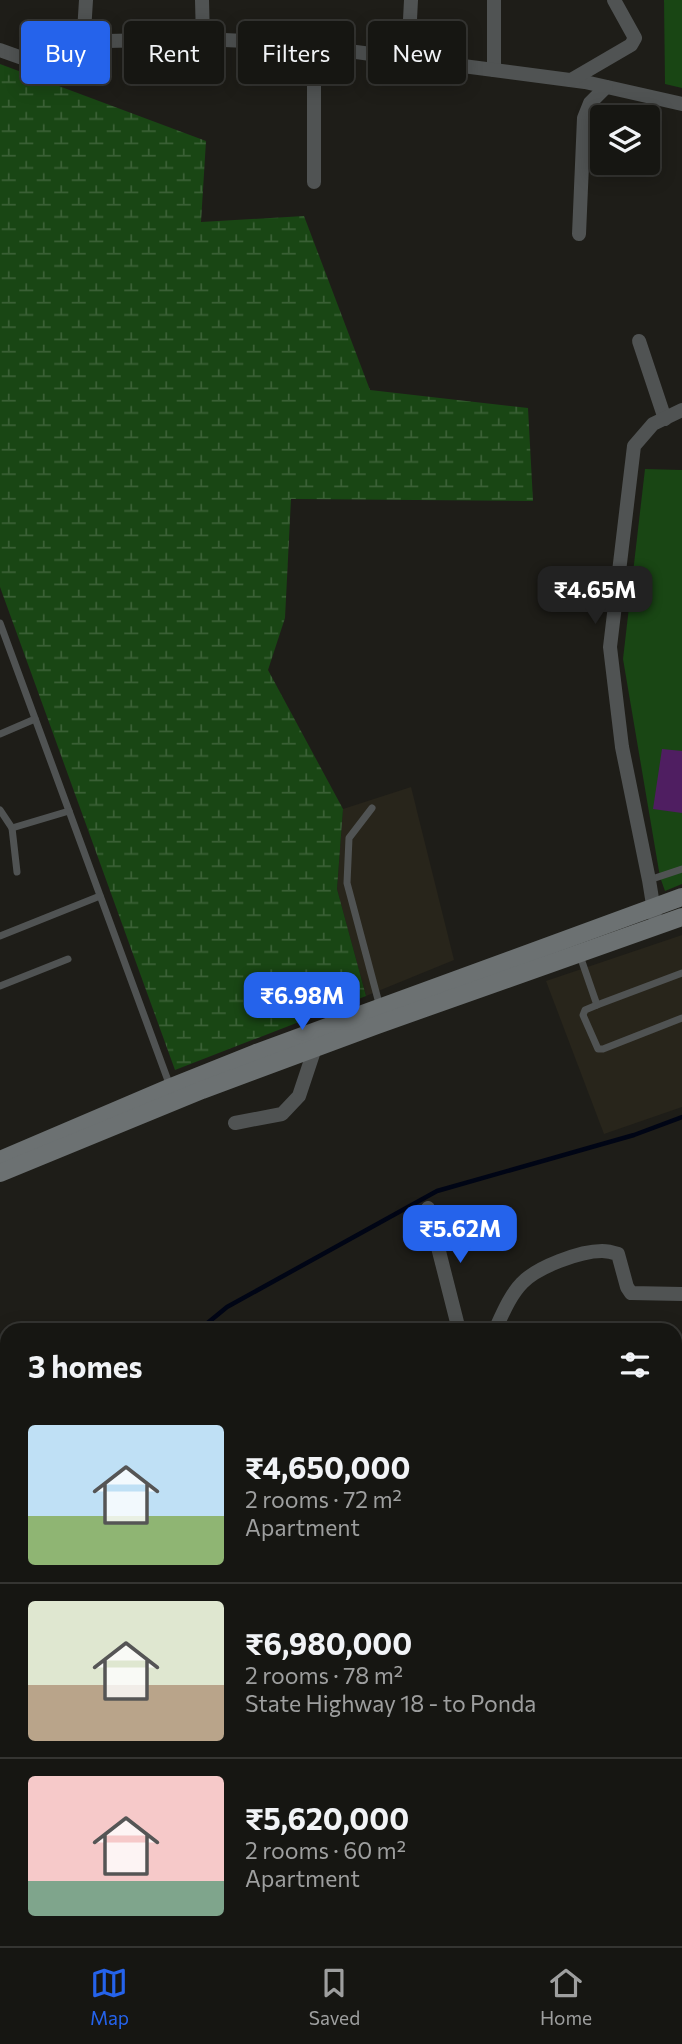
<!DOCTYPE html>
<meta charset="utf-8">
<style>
:root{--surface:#161612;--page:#232320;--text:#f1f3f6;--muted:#9e9f9f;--line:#353532;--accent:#2563eb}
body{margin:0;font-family:Commissioner,sans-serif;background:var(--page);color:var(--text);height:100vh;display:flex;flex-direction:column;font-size:26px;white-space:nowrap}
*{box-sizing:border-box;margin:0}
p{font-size:23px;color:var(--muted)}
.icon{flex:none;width:38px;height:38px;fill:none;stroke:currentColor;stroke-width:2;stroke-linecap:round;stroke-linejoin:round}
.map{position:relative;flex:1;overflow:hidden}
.panel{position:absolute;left:0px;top:1323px;width:682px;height:623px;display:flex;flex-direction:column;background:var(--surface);border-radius:21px 21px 0 0;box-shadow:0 4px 18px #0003,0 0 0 2px var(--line)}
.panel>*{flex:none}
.hud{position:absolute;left:21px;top:21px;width:640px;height:63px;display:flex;gap:14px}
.fabs{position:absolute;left:590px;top:105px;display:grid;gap:14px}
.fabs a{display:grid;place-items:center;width:70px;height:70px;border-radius:7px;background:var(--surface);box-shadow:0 4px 18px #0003,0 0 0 2px var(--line);font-size:35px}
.price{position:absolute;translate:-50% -60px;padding:0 16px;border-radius:14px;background:var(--accent);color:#fff;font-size:23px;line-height:46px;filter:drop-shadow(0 2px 4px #0008)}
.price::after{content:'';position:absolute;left:50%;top:42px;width:21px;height:16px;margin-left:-10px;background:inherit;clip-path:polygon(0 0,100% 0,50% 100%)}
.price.on{background:#222;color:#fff}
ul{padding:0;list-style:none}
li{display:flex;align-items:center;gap:21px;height:175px;padding:0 28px}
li+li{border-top:2px solid var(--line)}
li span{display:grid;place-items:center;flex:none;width:196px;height:140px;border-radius:7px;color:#555}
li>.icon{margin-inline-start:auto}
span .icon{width:84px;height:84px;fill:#fffc;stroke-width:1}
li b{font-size:30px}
h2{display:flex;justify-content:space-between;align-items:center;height:84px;padding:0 28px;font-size:30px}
.tag{padding:0 24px;border-radius:7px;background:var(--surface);box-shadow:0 4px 18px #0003,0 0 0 2px var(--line);font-size:24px;line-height:63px}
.tag.on{background:var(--accent);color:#fff}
.tab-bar{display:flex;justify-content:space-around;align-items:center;height:98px;border-top:2px solid var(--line);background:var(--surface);font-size:19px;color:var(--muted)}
.tab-bar a{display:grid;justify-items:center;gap:4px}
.tab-bar .on{color:var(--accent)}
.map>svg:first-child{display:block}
.built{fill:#28251b}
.wetland{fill:url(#wetland-marsh)}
.pitch{fill:#194614}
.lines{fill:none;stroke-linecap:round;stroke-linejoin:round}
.stream{stroke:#000515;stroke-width:4.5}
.building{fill:#4f1e61}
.service{stroke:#505353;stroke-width:7}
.minor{stroke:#505353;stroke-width:14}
.secondary{stroke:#6c7172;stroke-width:18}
</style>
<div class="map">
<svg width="682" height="1946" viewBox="0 0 682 1946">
<defs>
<pattern id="wetland-marsh" width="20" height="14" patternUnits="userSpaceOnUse" patternTransform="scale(1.75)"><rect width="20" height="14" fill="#194614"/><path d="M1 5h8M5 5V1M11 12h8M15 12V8" fill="none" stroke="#3a6035"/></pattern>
</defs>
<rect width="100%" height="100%" fill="#1e1d18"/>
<g class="built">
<polygon points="411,787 454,960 366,996 337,889 343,809"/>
<polygon points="682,935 682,1107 604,1134 546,981"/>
</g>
<polygon class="wetland" points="0,64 206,141 201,222 304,216 370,390 528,408 533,501 291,499 285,618 268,670 343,809 337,889 366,996 175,1070 0,587"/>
<g class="pitch">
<polygon points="664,0 682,0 682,88 665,84"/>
<polygon points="645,469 682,470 682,884 665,891 660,877 623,659"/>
</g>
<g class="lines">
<g class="stream">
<polyline points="199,1330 227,1307 437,1191 634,1135 682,1117"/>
<polyline points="0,1459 7,1456"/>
</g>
</g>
<g class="building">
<polygon points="662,749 682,751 682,813 653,809"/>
<polygon points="7,1627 7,1654 0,1655 0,1628"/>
</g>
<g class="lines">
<g class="service">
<polyline points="0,623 170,1086"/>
<polyline points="0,734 35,719"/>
<polyline points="372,808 349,838 347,883 380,1007"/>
<polyline points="0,810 12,828 69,811"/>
<polyline points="12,828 17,872"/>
<polyline points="649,880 682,869"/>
<polyline points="0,936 100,896"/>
<polyline points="579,953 597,1005"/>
<polyline points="682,973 597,1005 585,1010 583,1015 598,1049 603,1049 682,1018"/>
<polyline points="0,986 68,959"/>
</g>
<g class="minor">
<polyline points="202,0 203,39"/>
<polyline points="494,0 494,70"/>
<polyline points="314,46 314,182"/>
<polyline points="83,48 86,0"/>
<polyline points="0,50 39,64 106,41 203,39 287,43 585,82 682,104"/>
<polyline points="408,59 411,0"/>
<polyline points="571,80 631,45 635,38 614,0"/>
<polyline points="579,234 584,118 590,103 606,87"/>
<polyline points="639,341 665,419"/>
<polyline points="655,917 649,880 622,747 610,647 634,446 653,424 682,410"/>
<polyline points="235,1123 282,1114 299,1096 315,1048"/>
<polyline points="428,1208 459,1330"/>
<path d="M495 1330C502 1315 510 1295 522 1283 537 1267 580 1251 602 1251 607 1251 612 1252 618 1254L627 1287 631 1293 682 1294"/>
<polyline points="676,1616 682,1615"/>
<polyline points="0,1691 7,1689"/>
<polyline points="676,1903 682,1926"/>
<polyline points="681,1946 682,1929"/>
</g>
<g class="secondary">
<polyline points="0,1160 171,1087 256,1053 682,897"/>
<polyline points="0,1173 202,1090 377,1025 682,917"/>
<polyline points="676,1747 682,1745"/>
<polyline points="0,1849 7,1849"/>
<polyline points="376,1939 381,1946"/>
<polyline points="0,1944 21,1939"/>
</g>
</g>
</svg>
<div class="fabs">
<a><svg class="icon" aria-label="layers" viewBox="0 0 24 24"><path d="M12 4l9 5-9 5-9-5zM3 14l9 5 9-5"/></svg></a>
</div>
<b class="price on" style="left:595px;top:626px">₹4.65M</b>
<b class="price" style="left:302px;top:1032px">₹6.98M</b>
<b class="price" style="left:460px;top:1265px">₹5.62M</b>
<div class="hud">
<a class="tag on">Buy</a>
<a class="tag">Rent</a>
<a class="tag">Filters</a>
<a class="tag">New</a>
</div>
<section class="panel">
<h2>3 homes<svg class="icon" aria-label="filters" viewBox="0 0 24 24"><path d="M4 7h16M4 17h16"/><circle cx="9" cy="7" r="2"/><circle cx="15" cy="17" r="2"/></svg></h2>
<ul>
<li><span style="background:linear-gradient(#bfe0f5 65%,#8fb573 0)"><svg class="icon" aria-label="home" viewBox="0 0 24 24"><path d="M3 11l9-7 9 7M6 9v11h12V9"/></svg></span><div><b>₹4,650,000</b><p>2 rooms · 72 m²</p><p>Apartment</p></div></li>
<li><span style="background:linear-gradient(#dfe7d0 60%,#b9a48a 0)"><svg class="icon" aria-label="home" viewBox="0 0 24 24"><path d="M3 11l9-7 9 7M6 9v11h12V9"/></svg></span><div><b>₹6,980,000</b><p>2 rooms · 78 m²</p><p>State Highway 18 - to Ponda</p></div></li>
<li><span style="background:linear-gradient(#f6c9c9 75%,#7fa58c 0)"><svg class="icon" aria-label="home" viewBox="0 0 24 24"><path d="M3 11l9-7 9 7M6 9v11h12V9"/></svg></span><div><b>₹5,620,000</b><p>2 rooms · 60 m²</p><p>Apartment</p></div></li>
</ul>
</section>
</div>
<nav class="tab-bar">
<a class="on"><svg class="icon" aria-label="map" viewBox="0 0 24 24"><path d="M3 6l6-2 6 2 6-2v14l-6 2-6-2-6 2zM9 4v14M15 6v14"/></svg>Map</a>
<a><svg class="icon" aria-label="saved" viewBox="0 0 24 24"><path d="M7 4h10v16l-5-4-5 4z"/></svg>Saved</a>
<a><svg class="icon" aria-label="home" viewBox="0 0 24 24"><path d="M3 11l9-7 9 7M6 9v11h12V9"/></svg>Home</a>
</nav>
